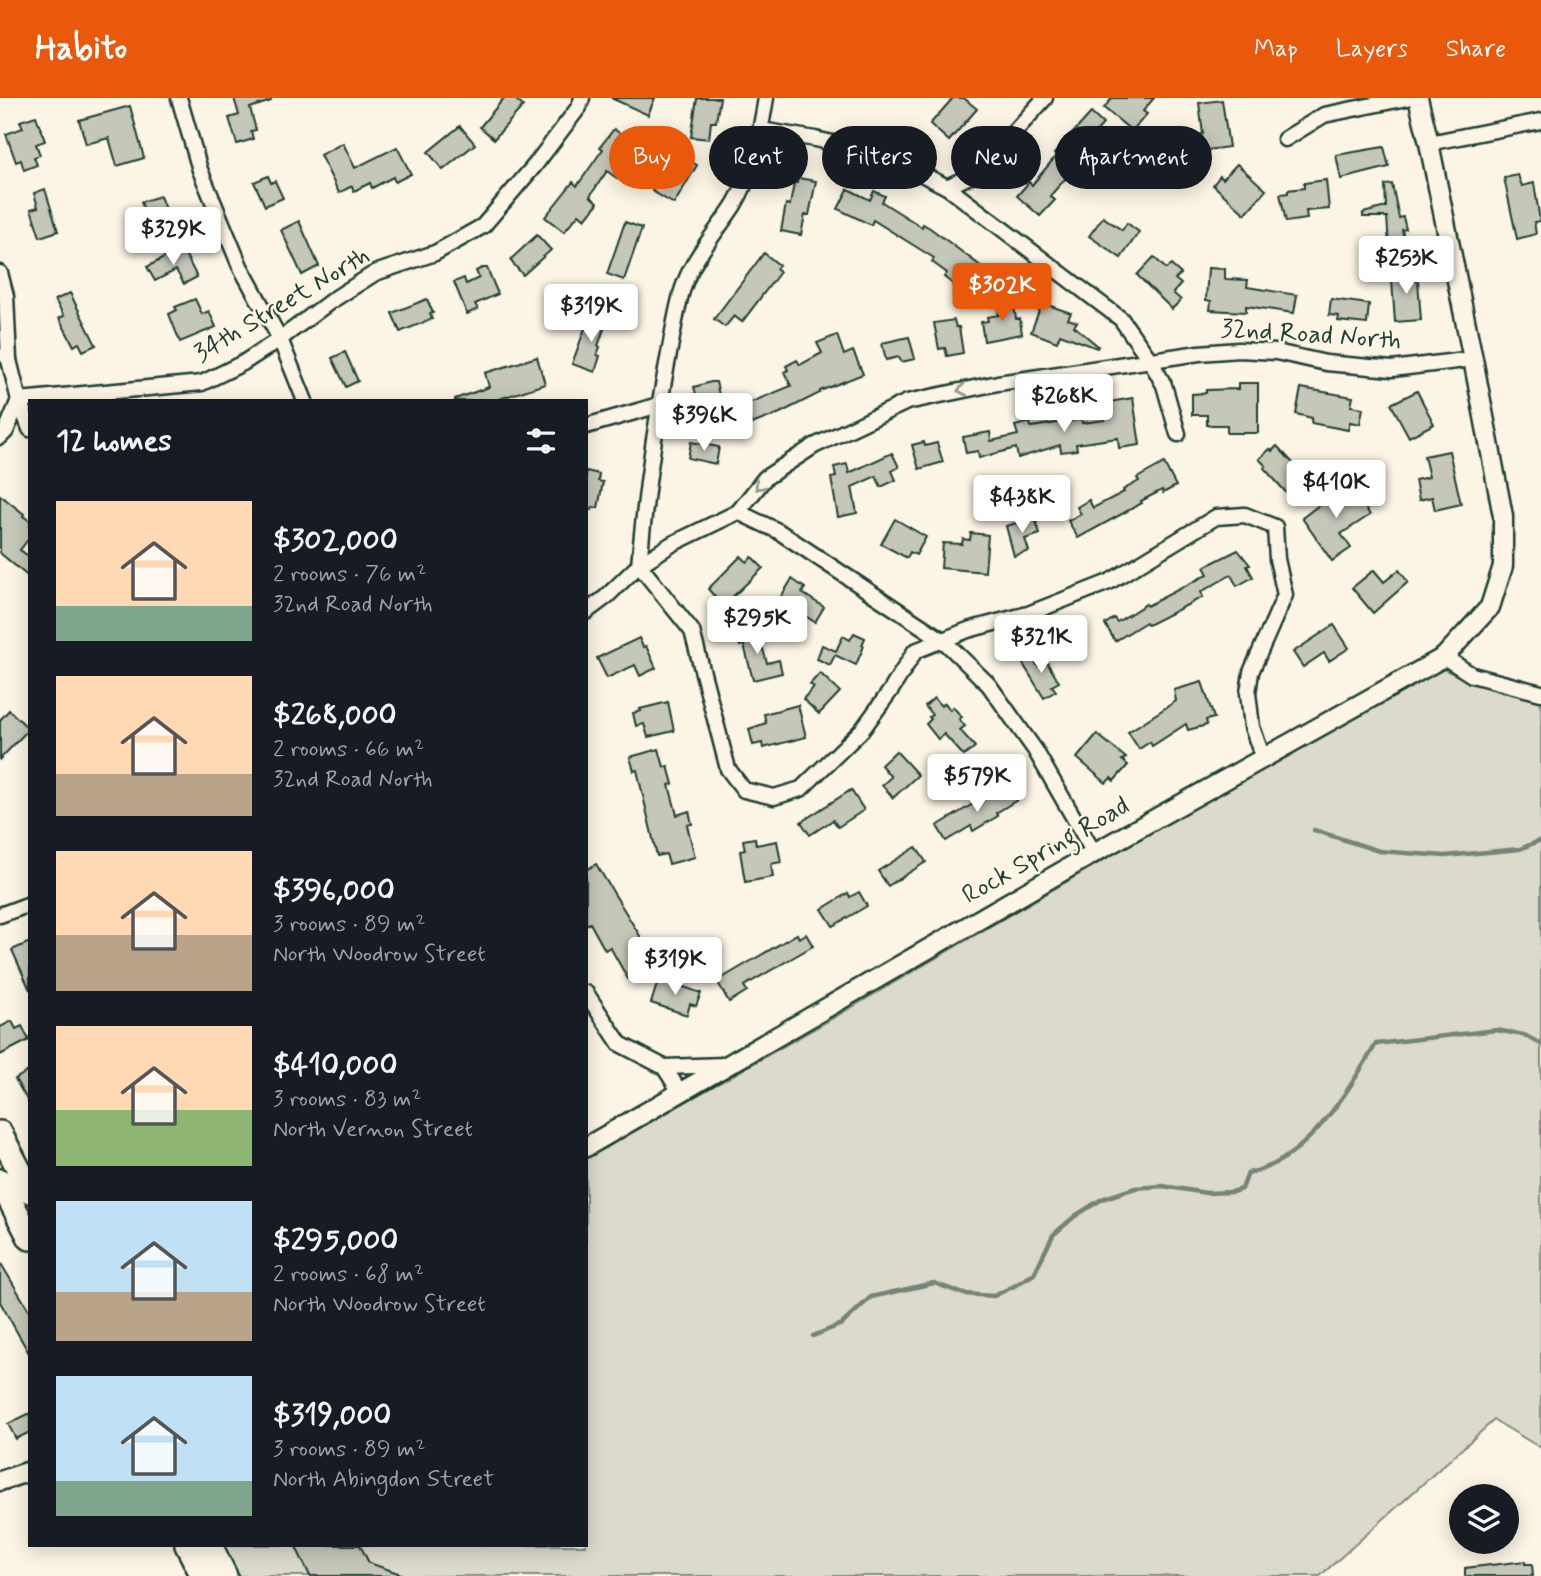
<!DOCTYPE html>
<meta charset="utf-8">
<style>
:root{--surface:#171b24;--page:#242831;--text:#f1f3f6;--muted:#9ea1a6;--accent:#ea580c}
body{margin:0;font-family:Mynerve,sans-serif;background:var(--page);color:var(--text);height:100vh;display:flex;flex-direction:column;font-size:26px;white-space:nowrap}
*{box-sizing:border-box;margin:0}
p{font-size:23px;color:var(--muted)}
.icon{flex:none;width:38px;height:38px;fill:none;stroke:currentColor;stroke-width:2;stroke-linecap:round;stroke-linejoin:round}
.map{position:relative;flex:1;overflow:hidden}
.details{position:absolute;left:28px;top:301px;width:560px;height:1148px;display:flex;flex-direction:column;background:var(--surface);border-radius:0px;box-shadow:0 4px 18px #0003}
.details>*{flex:none}
.banner{position:absolute;left:609px;top:28px;width:665px;height:63px;display:flex;gap:14px}
.buttons{position:absolute;left:1449px;top:1386px;display:grid;gap:14px}
.buttons a{display:grid;place-items:center;width:70px;height:70px;border-radius:50%;background:var(--surface);box-shadow:0 4px 18px #0003;font-size:35px}
.price{position:absolute;translate:-50% -60px;padding:0 16px;border-radius:7px;background:#fff;color:#222;font-size:23px;line-height:46px;filter:drop-shadow(0 2px 4px #0008)}
.price::after{content:'';position:absolute;left:50%;top:42px;width:21px;height:16px;margin-left:-10px;background:inherit;clip-path:polygon(0 0,100% 0,50% 100%)}
.price.active{background:var(--accent);color:#fff}
ul{padding:0;list-style:none}
li{display:flex;align-items:center;gap:21px;height:175px;padding:0 28px}
li span{display:grid;place-items:center;flex:none;width:196px;height:140px;border-radius:0px;color:#555}
li>.icon{margin-inline-start:auto}
span .icon{width:84px;height:84px;fill:#fffc;stroke-width:1}
li b{font-size:30px}
h2{display:flex;justify-content:space-between;align-items:center;height:84px;padding:0 28px;font-size:30px}
.chip{padding:0 24px;border-radius:32px;background:var(--surface);box-shadow:0 4px 18px #0003;font-size:24px;line-height:63px}
.chip.active{background:var(--accent);color:#fff}
header{display:flex;align-items:center;gap:42px;box-sizing:border-box;height:98px;padding:0 35px;background:var(--accent);color:#fff}
header strong{font-size:33px}
nav{display:flex;gap:38px;margin-inline-start:auto;font-size:24px}
.map>svg:first-child{display:block}
.green{fill:#dcdacc;stroke:#7e8c80;stroke-width:2}
.lines{fill:none;stroke-linecap:round;stroke-linejoin:round}
.stream{stroke:#758479;stroke-width:4.5}
.building{fill:#c5c7b9;stroke:#1f3d34;stroke-width:2}
.minor-casing{stroke:#1f3d34;stroke-width:19}
.tertiary-casing{stroke:#1f3d34;stroke-width:23}
.primary-casing{stroke:#1f3d34;stroke-width:28}
.minor{stroke:#fcf5e5;stroke-width:14}
.tertiary{stroke:#fcf5e5;stroke-width:18}
.primary{stroke:#fcf5e5;stroke-width:23}
.oneway{stroke:#8e998c}
.labels{text-anchor:middle;dominant-baseline:central;stroke-width:5;stroke-linejoin:round;paint-order:stroke}
.street-label{font-size:26px;fill:#1f3d34;stroke:#fcf5e5}
</style>
<header>
<strong>Habito</strong>
<nav><a>Map</a><a>Layers</a><a>Share</a></nav>
</header>
<div class="map">
<svg width="1541" height="1478" viewBox="0 0 1541 1478">
<rect width="100%" height="100%" fill="#fcf5e5"/>
<filter id="ink" filterUnits="userSpaceOnUse"><feTurbulence type="fractalNoise" baseFrequency=".0143" numOctaves="2"/><feDisplacementMap in="SourceGraphic" scale="14" xChannelSelector="R" yChannelSelector="G"/><feConvolveMatrix kernelMatrix="1 2 1 2 8 2 1 2 1" color-interpolation-filters="sRGB"/></filter>
<g filter="url(#ink)">
<polygon class="green" points="1430,571 1443,571 1466,581 1541,603 1541,1350 1494,1322 1320,1478 235,1478 219,1447 586,1447 586,1061 849,911"/>
<g class="lines">
<g class="stream">
<polyline points="1314,732 1379,753 1445,758 1520,751 1541,742"/>
<path d="M813 1238 842 1226 871 1199 934 1185 964 1196 994 1198 1014 1188 1034 1176 1053 1137 1075 1118 1102 1101 1135 1090 1163 1088 1206 1095 1232 1094 1242 1091 1248 1075C1306 1065 1348 993 1376 946L1496 932 1524 937 1541 946"/>
</g>
</g>
<g class="building">
<polygon points="234,0 271,0 271,3 250,10 256,32 251,33 253,41 237,46 229,20 239,17"/>
<polygon points="504,0 514,0 523,8 494,41 480,29"/>
<polygon points="611,0 655,0 648,17"/>
<polygon points="697,0 720,0 716,24 711,24 709,41 691,39"/>
<polygon points="953,0 964,0 977,11 949,43 930,26"/>
<polygon points="1112,0 1154,0 1143,13 1147,16 1132,33 1104,10"/>
<polygon points="1222,2 1229,49 1200,53 1198,37 1203,36 1199,5"/>
<polygon points="130,8 144,60 117,68 109,40 86,46 79,22"/>
<polygon points="1091,15 1103,26 1095,35 1109,47 1102,56 1096,51 1076,75 1073,72 1050,98 1055,102 1040,118 1017,98 1029,84 1032,87 1056,58 1054,56"/>
<polygon points="36,18 45,43 36,46 40,57 34,59 37,67 24,72 21,62 16,64 6,36 23,30 20,23"/>
<polygon points="460,28 475,46 443,72 428,54"/>
<polygon points="614,31 634,46 624,60 630,64 618,81 607,73 590,98 598,105 585,121 579,116 564,134 545,119 573,84 577,88 603,51 600,49"/>
<polygon points="343,45 355,70 397,49 411,76 395,84 393,79 372,90 370,85 354,93 352,88 339,95 320,57"/>
<polygon points="1384,49 1389,69 1341,81 1336,57"/>
<polygon points="678,56 697,67 674,106 652,93 658,83 660,84"/>
<polygon points="1237,66 1266,92 1245,116 1213,87 1220,78 1223,81"/>
<polygon points="1518,77 1522,88 1534,85 1540,123 1534,124 1536,136 1517,141 1504,80"/>
<polygon points="268,78 271,85 275,83 283,100 265,108 254,84"/>
<polygon points="798,80 816,83 809,117 805,117 801,137 781,133 786,106 790,107 794,85 797,85"/>
<polygon points="1326,82 1329,111 1306,113 1307,121 1286,124 1280,96 1288,95 1288,92 1304,90 1304,85"/>
<polygon points="1392,86 1399,120 1403,119 1406,131 1402,132 1405,144 1389,148 1387,119 1363,119 1363,115 1386,109 1385,87"/>
<polygon points="45,91 58,133 40,139 31,111 38,109 34,95"/>
<polygon points="848,91 870,102 874,93 885,98 882,104 922,129 923,126 930,130 982,169 970,184 966,181 958,190 944,179 947,175 932,164 934,160 873,122 871,127 838,111"/>
<polygon points="160,98 173,132 132,145 126,128 147,121 141,104"/>
<polygon points="1103,119 1122,132 1127,125 1139,134 1121,160 1089,138"/>
<polygon points="299,123 319,168 302,177 281,132"/>
<polygon points="625,124 642,130 624,182 607,176"/>
<polygon points="537,137 551,152 523,177 510,162"/>
<polygon points="182,150 197,179 184,186 176,172 155,183 147,169"/>
<polygon points="764,155 779,167 776,171 780,174 742,224 734,218 725,229 714,221"/>
<polygon points="1154,159 1166,171 1171,167 1181,176 1175,181 1181,186 1173,195 1181,202 1172,211 1137,177"/>
<polygon points="1411,169 1412,183 1418,183 1421,222 1395,224 1392,183 1395,182 1394,170"/>
<polygon points="482,170 487,170 498,196 475,206 478,211 467,216 454,184 464,180 466,186 479,180 476,173"/>
<polygon points="1208,170 1225,171 1225,181 1248,182 1247,189 1297,197 1294,215 1246,208 1246,214 1210,212 1211,203 1206,202"/>
<polygon points="70,195 96,247 83,253 79,245 74,248 59,220 64,218 55,202"/>
<polygon points="195,201 202,216 209,213 216,229 180,244 169,216 177,212 175,209"/>
<polygon points="427,201 433,215 430,216 432,221 400,234 392,215"/>
<polygon points="1331,201 1369,206 1367,226 1338,223 1339,218 1329,217"/>
<polygon points="1013,202 1016,221 1020,221 1022,236 984,243 981,224 988,223 987,219 999,217 997,205"/>
<polygon points="1042,205 1071,215 1068,221 1077,224 1074,228 1098,248 1097,250 1060,236 1057,244 1031,234"/>
<polygon points="597,215 608,219 598,248 600,249 597,257 600,258 595,274 572,266 587,225 592,227"/>
<polygon points="954,222 956,229 959,229 963,255 947,258 945,250 939,251 934,225"/>
<polygon points="837,237 844,257 853,253 863,276 820,293 820,295 780,315 752,326 744,307 791,288 784,274 788,272 786,268 797,262 800,267 822,255 817,245"/>
<polygon points="909,239 915,261 901,264 899,259 886,262 882,245"/>
<polygon points="345,254 358,283 346,289 332,260"/>
<polygon points="537,259 545,286 493,303 455,303 455,301 489,289 485,275"/>
<polygon points="711,284 716,284 724,318 693,325 686,298 696,296 694,289"/>
<polygon points="1238,285 1258,285 1258,335 1227,335 1227,327 1207,327 1207,317 1192,317 1192,296 1206,295 1206,292 1238,291"/>
<polygon points="1301,290 1353,299 1351,308 1363,310 1360,326 1350,324 1348,332 1311,325 1312,320 1296,316"/>
<polygon points="1417,293 1434,326 1409,339 1391,306"/>
<polygon points="1133,300 1140,347 1119,350 1118,340 1076,346 1077,352 1061,354 1060,347 1018,360 1016,350 979,360 978,353 966,355 963,339 990,334 991,343 1018,337 1015,328 1030,324 1031,329 1082,321 1082,325 1105,322 1103,305"/>
<polygon points="691,344 719,349 716,366 688,360"/>
<polygon points="924,344 925,348 937,345 943,364 919,371 912,347"/>
<polygon points="1277,348 1308,381 1308,386 1292,401 1264,370 1266,368 1259,361 1270,351 1272,353"/>
<polygon points="1449,353 1461,406 1435,412 1432,399 1419,402 1415,382 1429,379 1424,358"/>
<polygon points="892,355 899,369 892,373 896,382 881,389 876,378 852,389 857,415 838,419 831,380 836,379 834,369 847,366 849,375"/>
<polygon points="1164,365 1176,388 1163,395 1162,392 1141,403 1142,405 1078,440 1068,423 1081,416 1077,409 1089,402 1093,410 1124,394 1123,392 1139,383 1137,380"/>
<polygon points="586,373 599,376 598,383 603,384 598,410 593,409 592,412 586,411"/>
<polygon points="1348,385 1370,417 1341,436 1351,450 1332,463 1302,420"/>
<polygon points="0,397 24,416 23,418 30,423 30,439 20,452 30,459 30,480 0,455"/>
<polygon points="1035,420 1040,436 1025,441 1029,453 1014,458 1006,428"/>
<polygon points="895,421 926,439 916,457 910,454 907,460 881,446"/>
<polygon points="971,435 988,437 985,474 941,470 943,445 962,446 963,441 970,442"/>
<polygon points="1238,452 1250,467 1247,468 1253,479 1237,488 1231,477 1201,494 1203,499 1148,527 1146,524 1115,543 1105,526 1114,520 1117,524 1146,506 1147,508 1208,476 1204,469"/>
<polygon points="741,458 747,464 752,459 763,470 723,508 708,491"/>
<polygon points="1374,472 1384,484 1399,472 1408,484 1373,515 1352,490"/>
<polygon points="792,481 805,490 802,495 824,509 815,524 779,502"/>
<polygon points="1334,527 1349,550 1329,563 1324,555 1303,569 1293,554"/>
<polygon points="750,528 754,542 760,541 767,565 779,562 782,575 753,582 744,547 740,548 736,532"/>
<polygon points="854,535 865,540 862,547 864,548 856,567 835,557 830,567 817,561 822,547 836,553 843,538 850,542"/>
<polygon points="639,540 643,549 646,548 656,570 640,578 635,567 607,580 597,560"/>
<polygon points="1030,555 1038,568 1046,563 1059,584 1052,588 1056,593 1044,600 1020,561"/>
<polygon points="820,575 840,594 819,616 803,601 814,589 810,586"/>
<polygon points="1202,584 1214,620 1206,622 1207,627 1188,632 1186,626 1152,648 1150,644 1139,651 1128,634 1176,603 1174,592"/>
<polygon points="934,600 941,608 945,605 950,612 953,609 962,619 959,621 965,628 960,632 975,649 964,658 944,636 938,641 926,626 931,621 929,619 932,617 925,608"/>
<polygon points="668,604 674,633 648,639 644,626 636,628 633,615 641,613 640,611"/>
<polygon points="798,607 806,639 763,650 762,645 753,647 749,631 766,625 764,616"/>
<polygon points="9,612 29,631 0,661 0,622"/>
<polygon points="1097,636 1126,660 1122,662 1128,667 1114,683 1111,680 1106,685 1077,660"/>
<polygon points="659,651 664,669 668,668 673,686 669,687 677,717 689,713 692,726 687,727 695,759 669,766 666,756 657,758 637,672 634,673 630,659"/>
<polygon points="896,653 918,677 893,700 882,687 891,679 881,667"/>
<polygon points="1009,688 1017,702 996,715 998,718 973,733 971,728 946,743 937,728 994,693 996,696"/>
<polygon points="851,692 864,712 838,729 833,722 810,737 801,724"/>
<polygon points="755,740 756,747 777,743 781,764 771,766 773,779 745,784 740,753 745,752 743,742"/>
<polygon points="916,749 926,764 888,788 878,773"/>
<polygon points="596,766 640,838 654,867 628,881 610,849 605,852 590,825 586,827 586,772"/>
<polygon points="859,794 867,808 833,828 822,811 848,795 850,799"/>
<polygon points="797,836 799,840 806,836 813,848 744,888 747,893 729,904 717,883"/>
<polygon points="30,844 30,892 12,852"/>
<polygon points="659,880 701,895 696,908 690,906 687,917 651,905"/>
<polygon points="12,923 16,931 22,928 29,942 0,957 0,929"/>
<polygon points="30,972 30,1007 15,981"/>
<polygon points="0,1164 30,1214 30,1257 0,1204"/>
<polygon points="30,1315 30,1334 16,1341 8,1326"/>
<polygon points="295,1447 360,1447 369,1465 401,1476 401,1478 310,1478"/>
<polygon points="1525,1463 1525,1466 1532,1466 1533,1478 1465,1478 1465,1470"/>
</g>
<g class="lines">
<defs>
<g id="minor">
<polyline points="179,0 200,72 240,168 280,241 305,303"/>
<path d="M766 0C760 36 753 76 734 107 716 135 692 160 682 193 675 217 672 242 667 266 654 333 645 400 639 467L692 533 728 671 744 692 774 699 801 691 862 632 891 592 915 553 968 532 1028 516 1109 484 1216 419 1245 417 1275 429 1277 461 1285 497 1251 574 1248 595 1252 629 1263 660"/>
<polyline points="761,32 815,41 885,57 947,89 1121,221 1150,262 1164,287 1178,336"/>
<polyline points="1285,41 1324,17 1407,0"/>
<polyline points="1429,45 1541,23"/>
<polyline points="947,89 978,74 1045,0"/>
<polyline points="0,175 6,198 9,262"/>
<polyline points="5,257 9,262 19,302 30,331"/>
<polyline points="586,328 659,307"/>
<polyline points="0,339 6,333 19,302 202,285 243,265 280,241 331,203 375,175 435,155 483,128 535,67 579,9 582,0"/>
<polyline points="738,414 778,433 944,543 989,587 1035,652 1094,755"/>
<polyline points="586,514 606,499 639,467 672,446 738,414 765,380 814,348 907,304 998,285 1199,255 1239,252 1276,254 1326,265 1392,271 1473,261"/>
<polyline points="1444,559 1472,577 1541,595"/>
<polyline points="0,817 30,806"/>
<polyline points="586,895 620,946 664,969 725,967"/>
<polyline points="664,969 680,994"/>
</g>
<g id="tertiary">
<polyline points="586,1049 1094,755 1444,559 1490,509 1503,468 1503,418 1473,261 1429,45 1418,0"/>
<polyline points="0,1383 30,1373"/>
</g>
<g id="primary">
<polyline points="0,1035 30,1093"/>
<polyline points="0,1083 30,1140"/>
<polyline points="187,1447 203,1478"/>
<polyline points="210,1447 225,1478"/>
</g>
</defs>
<use href="#minor" class="minor-casing"/>
<use href="#tertiary" class="tertiary-casing"/>
<use href="#primary" class="primary-casing"/>
<use href="#minor" class="minor"/>
<use href="#tertiary" class="tertiary"/>
<use href="#primary" class="primary"/>
</g>
<defs><path id="oneway-chevron" d="M-2-3.5L2.5 0L-2 3.5" fill="none" stroke-width="1.6" stroke-linecap="round" stroke-linejoin="round" transform="scale(1.75)"/></defs>
<g class="oneway">
<use href="#oneway-chevron" transform="translate(962 292) rotate(168)"/>
<use href="#oneway-chevron" transform="translate(759 388) rotate(130)"/>
</g>
</g>
<g class="labels">
<g class="street-label">
<text transform="translate(282 207) rotate(-31)">34th Street North</text>
<text transform="translate(1311 237) rotate(4)">32nd Road North</text>
<text transform="translate(1046 753) rotate(-30)">Rock Spring Road</text>
</g>
</g>
</svg>
<div class="buttons">
<a><svg class="icon" aria-label="layers" viewBox="0 0 24 24"><path d="M12 4l9 5-9 5-9-5zM3 14l9 5 9-5"/></svg></a>
</div>
<b class="price" style="left:173px;top:169px">$329K</b>
<b class="price" style="left:1406px;top:198px">$253K</b>
<b class="price active" style="left:1002px;top:225px">$302K</b>
<b class="price" style="left:591px;top:246px">$319K</b>
<b class="price" style="left:1064px;top:336px">$268K</b>
<b class="price" style="left:704px;top:355px">$396K</b>
<b class="price" style="left:1336px;top:422px">$410K</b>
<b class="price" style="left:1022px;top:437px">$438K</b>
<b class="price" style="left:757px;top:558px">$295K</b>
<b class="price" style="left:1041px;top:577px">$321K</b>
<b class="price" style="left:977px;top:716px">$579K</b>
<b class="price" style="left:675px;top:899px">$319K</b>
<div class="banner">
<a class="chip active">Buy</a>
<a class="chip">Rent</a>
<a class="chip">Filters</a>
<a class="chip">New</a>
<a class="chip">Apartment</a>
</div>
<section class="details">
<h2>12 homes<svg class="icon" aria-label="filters" viewBox="0 0 24 24"><path d="M4 7h16M4 17h16"/><circle cx="9" cy="7" r="2"/><circle cx="15" cy="17" r="2"/></svg></h2>
<ul>
<li><span style="background:linear-gradient(#ffd9b3 75%,#7fa58c 0)"><svg class="icon" aria-label="home" viewBox="0 0 24 24"><path d="M3 11l9-7 9 7M6 9v11h12V9"/></svg></span><div><b>$302,000</b><p>2 rooms · 76 m²</p><p>32nd Road North</p></div></li>
<li><span style="background:linear-gradient(#ffd9b3 70%,#b9a48a 0)"><svg class="icon" aria-label="home" viewBox="0 0 24 24"><path d="M3 11l9-7 9 7M6 9v11h12V9"/></svg></span><div><b>$268,000</b><p>2 rooms · 66 m²</p><p>32nd Road North</p></div></li>
<li><span style="background:linear-gradient(#ffd9b3 60%,#b9a48a 0)"><svg class="icon" aria-label="home" viewBox="0 0 24 24"><path d="M3 11l9-7 9 7M6 9v11h12V9"/></svg></span><div><b>$396,000</b><p>3 rooms · 89 m²</p><p>North Woodrow Street</p></div></li>
<li><span style="background:linear-gradient(#ffd9b3 60%,#8fb573 0)"><svg class="icon" aria-label="home" viewBox="0 0 24 24"><path d="M3 11l9-7 9 7M6 9v11h12V9"/></svg></span><div><b>$410,000</b><p>3 rooms · 83 m²</p><p>North Vernon Street</p></div></li>
<li><span style="background:linear-gradient(#bfe0f5 65%,#b9a48a 0)"><svg class="icon" aria-label="home" viewBox="0 0 24 24"><path d="M3 11l9-7 9 7M6 9v11h12V9"/></svg></span><div><b>$295,000</b><p>2 rooms · 68 m²</p><p>North Woodrow Street</p></div></li>
<li><span style="background:linear-gradient(#bfe0f5 75%,#7fa58c 0)"><svg class="icon" aria-label="home" viewBox="0 0 24 24"><path d="M3 11l9-7 9 7M6 9v11h12V9"/></svg></span><div><b>$319,000</b><p>3 rooms · 89 m²</p><p>North Abingdon Street</p></div></li>
</ul>
</section>
</div>
